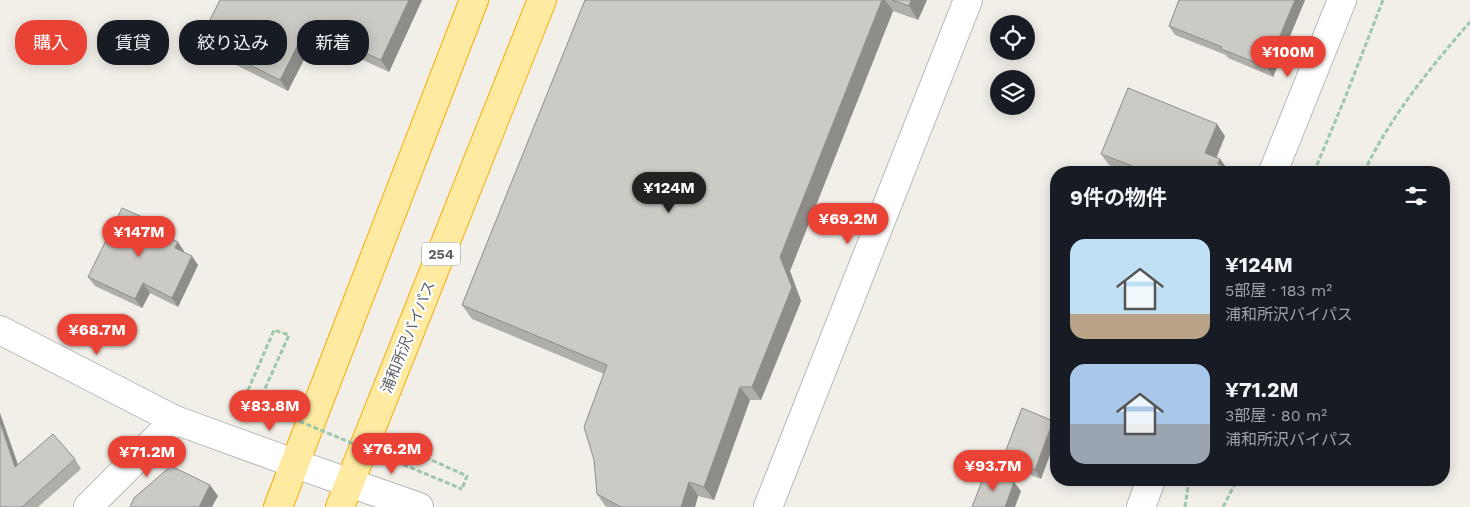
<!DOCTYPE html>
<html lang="ja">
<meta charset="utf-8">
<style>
:root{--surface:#171b24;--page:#242831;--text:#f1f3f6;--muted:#9ea1a6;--accent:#ea4335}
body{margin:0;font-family:"Work Sans","Noto Sans JP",sans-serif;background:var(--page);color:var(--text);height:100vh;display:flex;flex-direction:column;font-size:19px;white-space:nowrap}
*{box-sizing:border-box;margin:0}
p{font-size:16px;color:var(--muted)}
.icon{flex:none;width:28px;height:28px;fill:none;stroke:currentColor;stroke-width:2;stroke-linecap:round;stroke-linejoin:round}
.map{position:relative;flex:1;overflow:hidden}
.panel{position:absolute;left:1050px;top:166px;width:400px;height:320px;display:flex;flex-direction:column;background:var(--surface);border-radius:20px;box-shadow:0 2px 12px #0003}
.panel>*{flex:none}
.banner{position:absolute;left:15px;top:20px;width:475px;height:45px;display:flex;gap:10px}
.fabs{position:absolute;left:990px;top:15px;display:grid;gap:10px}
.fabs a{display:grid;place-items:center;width:45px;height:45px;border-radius:50%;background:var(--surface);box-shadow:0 2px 12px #0003;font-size:25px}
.price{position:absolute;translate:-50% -42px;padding:0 11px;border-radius:18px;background:var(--accent);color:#fff;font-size:16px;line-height:32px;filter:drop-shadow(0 1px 2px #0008)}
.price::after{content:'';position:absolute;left:50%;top:30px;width:15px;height:11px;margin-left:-8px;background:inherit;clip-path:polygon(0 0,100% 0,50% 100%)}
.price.on{background:#222;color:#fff}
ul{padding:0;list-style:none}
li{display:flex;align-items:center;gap:15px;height:125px;padding:0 20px}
li span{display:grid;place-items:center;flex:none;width:140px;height:100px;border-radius:15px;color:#555}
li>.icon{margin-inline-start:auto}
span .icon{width:60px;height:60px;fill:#fffc;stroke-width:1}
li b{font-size:21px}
h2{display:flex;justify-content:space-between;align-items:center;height:60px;padding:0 20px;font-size:21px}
.pill{padding:0 18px;border-radius:20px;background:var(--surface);box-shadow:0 2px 12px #0003;font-size:18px;line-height:45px}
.pill.on{background:var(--accent);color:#fff}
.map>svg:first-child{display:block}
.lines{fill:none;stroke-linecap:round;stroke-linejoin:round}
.minor-casing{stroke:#b5b8bc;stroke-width:30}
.tertiary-casing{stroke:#b5b8bc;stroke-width:30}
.trunk-casing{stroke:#f9ab00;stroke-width:30}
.path{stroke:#9cc7a9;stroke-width:3;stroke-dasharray:5 2.5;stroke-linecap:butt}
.minor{stroke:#fff;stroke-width:28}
.tertiary{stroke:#fff;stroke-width:28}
.trunk{stroke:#feeaa1;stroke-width:28}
.path-bridge{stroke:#9cc7a9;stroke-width:3;stroke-dasharray:5 2.5;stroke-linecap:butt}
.wall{fill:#afaea9}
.shaded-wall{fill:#8f8d8a}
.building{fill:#cccac5;stroke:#8f8d8a}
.labels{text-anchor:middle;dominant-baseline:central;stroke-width:4.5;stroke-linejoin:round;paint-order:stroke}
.shield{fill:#fff;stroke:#8f9295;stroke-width:1}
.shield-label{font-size:14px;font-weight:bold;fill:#5f6368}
.street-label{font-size:15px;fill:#5f6368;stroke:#fff}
</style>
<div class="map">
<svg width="1470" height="507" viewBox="0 0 1470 507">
<rect width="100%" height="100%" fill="#f1efe8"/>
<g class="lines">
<defs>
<g id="minor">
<polyline points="0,330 175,420 296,464 350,483"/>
<polyline points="88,507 175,420"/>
</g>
<g id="tertiary">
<polyline points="1273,172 1342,0"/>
<polyline points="350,483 419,507"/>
<polyline points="768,507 968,0"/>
<polyline points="1141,507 1151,480"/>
</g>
<g id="trunk">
<polyline points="278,507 474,0"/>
<polyline points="340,507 542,0"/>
</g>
</defs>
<use href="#minor" class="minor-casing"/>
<use href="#tertiary" class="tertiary-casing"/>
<use href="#trunk" class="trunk-casing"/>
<g class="path">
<polyline points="1314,172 1345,98 1383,0"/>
<path d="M1364 172C1390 117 1430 68 1470 22"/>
<polyline points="239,411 274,330 289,335 258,404"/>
<polyline points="398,445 467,476 462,489"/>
<polyline points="1185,507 1189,480"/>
<polyline points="1223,507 1237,480"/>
</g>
<use href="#minor" class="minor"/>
<use href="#tertiary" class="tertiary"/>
<use href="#trunk" class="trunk"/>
<polyline class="path-bridge" points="258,404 462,489"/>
</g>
<g class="wall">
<polygon points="220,0 422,0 389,72 315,38 288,91 208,51 200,40"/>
<polygon points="585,0 927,0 918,20 893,11 790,271 801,301 761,400 750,400 714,500 698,496 695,507 606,507 597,494 604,374 472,319 462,305"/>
<polygon points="1179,0 1305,0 1273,77 1228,58 1226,55 1175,35 1169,26"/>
<polygon points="1225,136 1217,157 1220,159 1225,166 1232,172 1127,172 1109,165 1101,154"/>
<polygon points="156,230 155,231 184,251 184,252 198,265 178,307 150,293 142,308 95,286 88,277"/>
<polygon points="1056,425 1041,479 1010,467 1003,458"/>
<polygon points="75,459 81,469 38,507 0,507 18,465"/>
</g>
<g class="shaded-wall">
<polygon points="409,0 422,0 389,72 381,60"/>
<polygon points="882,0 885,0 893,11 790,271 801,301 761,400 752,387 780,257"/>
<polygon points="911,0 927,0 918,20 909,6"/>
<polygon points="1295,0 1305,0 1273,77 1267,67"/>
<polygon points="307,27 315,38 288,91 280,80"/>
<polygon points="1217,124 1225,136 1213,165 1205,153"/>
<polygon points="1220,159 1228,170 1229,168 1232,172 1224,172 1218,164"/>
<polygon points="149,220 156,230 153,236 146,227"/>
<polygon points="178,242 184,251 181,257 175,248"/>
<polygon points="192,256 198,265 178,307 172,298"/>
<polygon points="143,283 150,293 142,308 135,299"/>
<polygon points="740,387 750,400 714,500 704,487"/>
<polygon points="0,413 22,476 15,467 0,422"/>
<polygon points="1053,421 1056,425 1056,439 1041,479 1035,470"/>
<polygon points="689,482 698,496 695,507 681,507"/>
<polygon points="1014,482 1021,491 1015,507 1005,507"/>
<polygon points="210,485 218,496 212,507 199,507"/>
</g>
<g class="building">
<polygon points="220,0 409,0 381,60 307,27 280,80 200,40"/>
<polygon points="585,0 882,0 780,257 792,287 752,387 740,387 704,487 689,482 681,507 621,507 597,494 594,460 584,427 607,365 462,305"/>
<polygon points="892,0 911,0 909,6"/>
<polygon points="1179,0 1295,0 1267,67 1221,49 1222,47 1169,26"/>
<polygon points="1128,88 1217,124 1205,153 1220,159 1218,164 1229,168 1227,172 1148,172 1101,154"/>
<polygon points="122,208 149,220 146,227 178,242 175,248 192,256 172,298 143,283 135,299 88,277"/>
<polygon points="1022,408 1053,421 1035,470 1003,458"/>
<polygon points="0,422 15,467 53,434 75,459 22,507 0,507"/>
<polygon points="171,466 210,485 199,507 130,507 134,498"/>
<polygon points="986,471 1014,482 1005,507 972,507"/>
</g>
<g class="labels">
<rect class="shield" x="422" y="242.5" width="38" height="23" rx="4"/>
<g class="shield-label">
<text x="441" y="254">254</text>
</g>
<g class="street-label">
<text transform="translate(408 337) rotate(-68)">浦和所沢バイパス</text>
</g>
</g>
</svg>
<div class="fabs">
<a><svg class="icon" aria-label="locate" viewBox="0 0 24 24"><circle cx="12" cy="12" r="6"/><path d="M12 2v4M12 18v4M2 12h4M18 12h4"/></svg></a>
<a><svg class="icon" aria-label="layers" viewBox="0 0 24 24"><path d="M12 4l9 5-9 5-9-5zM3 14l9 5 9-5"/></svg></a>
</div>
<b class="price" style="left:1288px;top:78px">¥100M</b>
<b class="price on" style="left:669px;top:214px">¥124M</b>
<b class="price" style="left:848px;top:245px">¥69.2M</b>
<b class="price" style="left:139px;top:258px">¥147M</b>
<b class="price" style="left:97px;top:356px">¥68.7M</b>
<b class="price" style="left:270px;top:432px">¥83.8M</b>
<b class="price" style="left:392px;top:475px">¥76.2M</b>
<b class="price" style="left:147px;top:478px">¥71.2M</b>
<b class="price" style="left:993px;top:492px">¥93.7M</b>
<div class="banner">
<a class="pill on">購入</a>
<a class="pill">賃貸</a>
<a class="pill">絞り込み</a>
<a class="pill">新着</a>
</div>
<section class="panel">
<h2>9件の物件<svg class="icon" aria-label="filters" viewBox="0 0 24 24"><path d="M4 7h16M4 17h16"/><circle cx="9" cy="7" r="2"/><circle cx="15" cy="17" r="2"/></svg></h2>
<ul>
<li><span style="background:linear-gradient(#bfe0f5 75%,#b9a48a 0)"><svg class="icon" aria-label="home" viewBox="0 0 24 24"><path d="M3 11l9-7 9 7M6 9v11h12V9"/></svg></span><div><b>¥124M</b><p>5部屋 · 183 m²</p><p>浦和所沢バイパス</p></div></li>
<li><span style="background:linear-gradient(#a9c7e8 60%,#9aa5b1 0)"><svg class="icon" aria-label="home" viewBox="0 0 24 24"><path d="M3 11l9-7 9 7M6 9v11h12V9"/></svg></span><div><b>¥71.2M</b><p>3部屋 · 80 m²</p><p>浦和所沢バイパス</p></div></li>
</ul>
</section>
</div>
